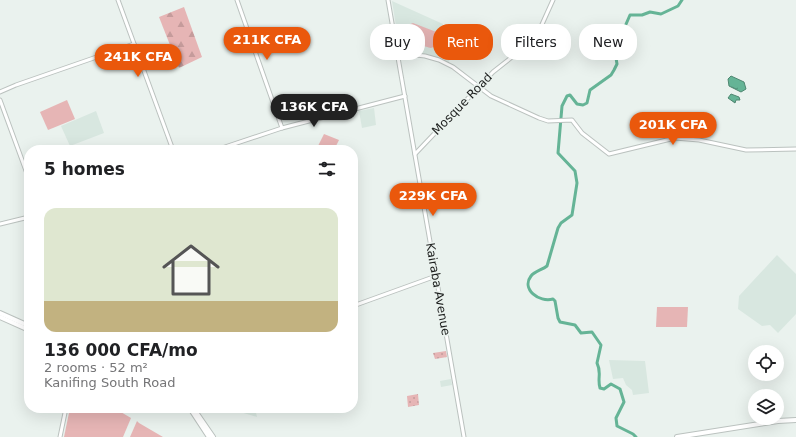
<!DOCTYPE html>
<meta charset="utf-8">
<style>
:root{--surface:#fff;--page:#f6f6f6;--text:#202124;--muted:#757577;--line:#e0e0e0;--accent:#ea580c}
body{margin:0;font-family:"DejaVu Sans",sans-serif;background:var(--page);color:var(--text);height:100vh;display:flex;flex-direction:column;font-size:15px;white-space:nowrap}
*{box-sizing:border-box;margin:0}
p{font-size:13px;color:var(--muted)}
.icon{flex:none;width:22px;height:22px;fill:none;stroke:currentColor;stroke-width:2;stroke-linecap:round;stroke-linejoin:round}
.map{position:relative;flex:1;overflow:hidden}
.side{position:absolute;left:24px;top:145px;width:334px;height:268px;display:flex;flex-direction:column;background:var(--surface);border-radius:16px;box-shadow:0 4px 16px #0002}
.side>*{flex:none}
.top-card{position:absolute;left:370px;top:24px;width:366px;height:36px;display:flex;gap:8px}
.buttons{position:absolute;left:748px;top:345px;display:grid;gap:8px}
.buttons a{display:grid;place-items:center;width:36px;height:36px;border-radius:50%;background:var(--surface);box-shadow:0 4px 16px #0002;font-size:20px}
.price{position:absolute;translate:-50% -34px;padding:0 9px;border-radius:14px;background:var(--accent);color:#fff;font-size:13px;line-height:26px;filter:drop-shadow(0 1px 2px #0008)}
.price::after{content:'';position:absolute;left:50%;top:24px;width:12px;height:9px;margin-left:-6px;background:inherit;clip-path:polygon(0 0,100% 0,50% 100%)}
.price.selected{background:#222;color:#fff}
ul{padding:0;list-style:none}
li{display:grid;align-content:center;gap:8px;height:212px;padding:0 20px}
li+li{border-top:1px solid var(--line)}
li span{display:grid;place-items:center;height:124px;border-radius:12px;color:#555}
li>.icon{margin-inline-start:auto}
span .icon{width:72px;height:72px;fill:#fffc;stroke-width:1}
li b{font-size:17px}
h2{display:flex;justify-content:space-between;align-items:center;height:48px;padding:0 20px;font-size:17px}
.tag{padding:0 14px;border-radius:16px;background:var(--surface);box-shadow:0 4px 16px #0002;font-size:14px;line-height:36px}
.tag.selected{background:var(--accent);color:#fff}
.map>svg:first-child{display:block}
.built{fill:#d8e7e0}
.grass{fill:url(#grass-dots)}
.forest{fill:url(#forest-firs)}
.pitch{fill:#e6b5b5}
.water{fill:url(#water-ripples);stroke:#4f8771}
.lines{fill:none;stroke-linecap:round;stroke-linejoin:round}
.river{stroke:#65b496;stroke-width:3}
.tertiary-casing{stroke:#bbc2bf;stroke-width:5}
.primary-casing{stroke:#bbc2bf;stroke-width:6}
.tertiary{stroke:#fff;stroke-width:3}
.primary{stroke:#fff;stroke-width:4}
.labels{text-anchor:middle;dominant-baseline:central;stroke-width:3.5;stroke-linejoin:round;paint-order:stroke}
.street-label{font-size:12px;fill:#1b1d1c;stroke:#eaf2ee}
</style>
<div class="map">
<svg width="796" height="437" viewBox="0 0 796 437">
<defs>
<pattern id="grass-dots" width="8" height="8" patternUnits="userSpaceOnUse"><rect width="8" height="8" fill="#e6b5b5"/><path d="M2 2h.1M6 6h.1" fill="none" stroke="#c59b9b" stroke-width="1.8" stroke-linecap="round"/></pattern>
<pattern id="forest-firs" width="22" height="20" patternUnits="userSpaceOnUse"><rect width="22" height="20" fill="#e6b5b5"/><path d="M5 1l3.5 6h-7zM16 11l3.5 6h-7z" fill="#c59b9b"/></pattern>
<pattern id="water-ripples" width="26" height="14" patternUnits="userSpaceOnUse"><rect width="26" height="14" fill="#65b496"/><path d="M2 4q2-2 4 0t4 0M15 11q2-2 4 0t4 0" fill="none" stroke="#52927a"/></pattern>
</defs>
<rect width="100%" height="100%" fill="#eaf2ee"/>
<g class="built">
<polygon points="392,1 443,24 442,28 452,33 449,40 457,45 448,63 427,55 400,51"/>
<polygon points="374,108 376,125 362,128 359,111"/>
<polygon points="96,111 104,133 70,146 61,126"/>
<polygon points="777,255 796,274 796,314 778,333 770,325 762,326 738,309 739,296"/>
<polygon points="609,360 645,361 649,393 633,395 632,390 626,385 623,378 613,379"/>
<polygon points="451,379 452,385 441,387 440,381"/>
<polygon points="227,408 255,408 257,417"/>
</g>
<g class="grass">
<polygon points="446,351 447,357 435,359 433,353"/>
<polygon points="418,394 419,405 408,407 407,396"/>
</g>
<polygon class="forest" points="184,7 202,57 179,68 159,17"/>
<g class="pitch">
<path d="M413 23 439 33 442 38 440 44 431 48C420 45 398 41 408 25Z"/>
<polygon points="67,100 75,119 48,130 40,112"/>
<polygon points="324,134 339,140 334,150 316,150"/>
<polygon points="657,307 688,307 687,327 656,327"/>
<polygon points="70,408 114,408 131,418 123,437 64,437"/>
<polygon points="137,421 139,423 163,437 130,437"/>
</g>
<g class="water">
<polygon points="731,76 744,82 746,89 741,92 729,86 728,79"/>
<polygon points="731,94 739,97 740,100 736,100 735,103 728,98"/>
</g>
<g class="lines">
<path class="river" d="M636 437 633 434 617 426 616 418 624 402 620 389 611 384 604 389 600 388C597 378 602 373 597 363L601 345 592 332 581 333 575 325 560 322 558 318 555 301 553 299C539 303 521 289 531 276 535 271 542 270 547 266L558 228 561 223 572 215 577 183 575 171 558 153 562 106 567 96 570 95 577 104 583 105 587 103 590 90 611 75 614 70 617 64 614 46 620 38 630 15H642L650 12 661 14 678 6 682 0"/>
<defs>
<g id="tertiary">
<polyline points="118,0 173,150"/>
<polyline points="237,0 282,128"/>
<polyline points="388,0 464,437"/>
<polyline points="397,53 425,56 439,60 453,67 491,96 539,118 548,121 572,120 582,133 609,154 675,138 699,140 746,150 796,149"/>
<polyline points="0,92 16,85 134,44"/>
<polyline points="0,100 29,179"/>
<polyline points="216,150 282,128 405,96"/>
<polyline points="415,154 493,72 531,42 539,31 553,0"/>
<polyline points="0,224 29,217"/>
<polyline points="353,306 436,276"/>
<polyline points="60,437 66,408"/>
</g>
<g id="primary">
<polyline points="0,313 29,326"/>
<polyline points="0,317 29,330"/>
<polyline points="190,408 209,437"/>
<polyline points="193,408 213,437"/>
<polyline points="677,437 778,421 796,420"/>
</g>
</defs>
<use href="#tertiary" class="tertiary-casing"/>
<use href="#primary" class="primary-casing"/>
<use href="#tertiary" class="tertiary"/>
<use href="#primary" class="primary"/>
</g>
<g class="labels">
<g class="street-label">
<text transform="translate(462 104) rotate(-46)">Mosque Road</text>
<text transform="translate(438 289) rotate(80)">Kairaba Avenue</text>
</g>
</g>
</svg>
<div class="buttons">
<a><svg class="icon" aria-label="locate" viewBox="0 0 24 24"><circle cx="12" cy="12" r="6"/><path d="M12 2v4M12 18v4M2 12h4M18 12h4"/></svg></a>
<a><svg class="icon" aria-label="layers" viewBox="0 0 24 24"><path d="M12 4l9 5-9 5-9-5zM3 14l9 5 9-5"/></svg></a>
</div>
<b class="price" style="left:267px;top:61px">211K CFA</b>
<b class="price" style="left:138px;top:78px">241K CFA</b>
<b class="price selected" style="left:314px;top:128px">136K CFA</b>
<b class="price" style="left:673px;top:146px">201K CFA</b>
<b class="price" style="left:433px;top:217px">229K CFA</b>
<div class="top-card">
<a class="tag">Buy</a>
<a class="tag selected">Rent</a>
<a class="tag">Filters</a>
<a class="tag">New</a>
</div>
<section class="side">
<h2>5 homes<svg class="icon" aria-label="filters" viewBox="0 0 24 24"><path d="M4 7h16M4 17h16"/><circle cx="9" cy="7" r="2"/><circle cx="15" cy="17" r="2"/></svg></h2>
<ul>
<li><span style="background:linear-gradient(#dfe7d0 75%,#c2b280 0)"><svg class="icon" aria-label="home" viewBox="0 0 24 24"><path d="M3 11l9-7 9 7M6 9v11h12V9"/></svg></span><div><b>136 000 CFA/mo</b><p>2 rooms · 52 m²</p><p>Kanifing South Road</p></div></li>
</ul>
</section>
</div>
